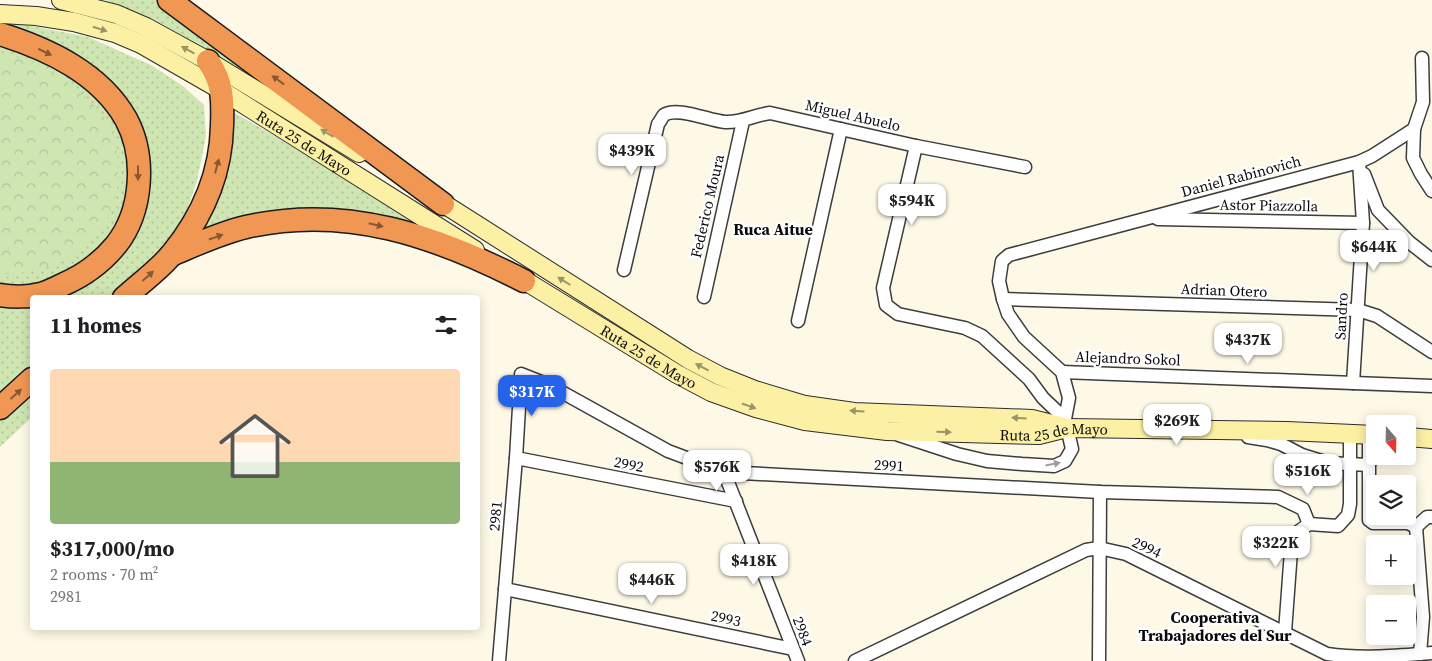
<!DOCTYPE html>
<meta charset="utf-8">
<style>
:root{--surface:#fff;--page:#f6f6f6;--text:#202124;--muted:#757577;--accent:#2563eb}
body{margin:0;font-family:"Source Serif 4",serif;background:var(--page);color:var(--text);height:100vh;display:flex;flex-direction:column;font-size:19px;white-space:nowrap}
*{box-sizing:border-box;margin:0}
p{font-size:16px;color:var(--muted)}
.icon{flex:none;width:28px;height:28px;fill:none;stroke:currentColor;stroke-width:2;stroke-linecap:round;stroke-linejoin:round}
.map{position:relative;flex:1;overflow:hidden}
.panel{position:absolute;left:30px;top:295px;width:450px;height:335px;display:flex;flex-direction:column;background:var(--surface);border-radius:5px;box-shadow:0 2px 12px #0003}
.panel>*{flex:none}
.needle{width:32px;rotate:160deg}
.buttons{position:absolute;left:1366px;top:415px;display:grid;gap:10px}
.buttons a{display:grid;place-items:center;width:50px;height:50px;border-radius:5px;background:var(--surface);box-shadow:0 2px 12px #0003;font-size:25px}
.price{position:absolute;translate:-50% -42px;padding:0 11px;border-radius:10px;background:#fff;color:#222;font-size:16px;line-height:32px;filter:drop-shadow(0 1px 2px #0008)}
.price::after{content:'';position:absolute;left:50%;top:30px;width:15px;height:11px;margin-left:-8px;background:inherit;clip-path:polygon(0 0,100% 0,50% 100%)}
.price.selected{background:var(--accent);color:#fff}
ul{padding:0;list-style:none}
li{display:grid;align-content:center;gap:10px;height:265px;padding:0 20px}
li span{display:grid;place-items:center;height:155px;border-radius:5px;color:#555}
li>.icon{margin-inline-start:auto}
span .icon{width:90px;height:90px;fill:#fffc;stroke-width:1}
li b{font-size:21px}
h2{display:flex;justify-content:space-between;align-items:center;height:60px;padding:0 20px;font-size:21px}
.map>svg:first-child{display:block}
.grass{fill:url(#grass-dots)}
.park{fill:url(#park-crowns)}
.lines{fill:none;stroke-linecap:round;stroke-linejoin:round}
.street-casing{stroke:#3d3d3d;stroke-width:15}
.secondary-casing{stroke:#2c2c2c;stroke-width:20}
.highway-casing{stroke:#1b1b1b;stroke-width:25}
.street{stroke:#fff;stroke-width:12}
.secondary{stroke:#fcf0a4;stroke-width:18}
.highway{stroke:#f09754;stroke-width:22}
.oneway{fill:#9b9466}
.oneway2{fill:#885833}
.oneway3{fill:#9d9d9d}
.labels{text-anchor:middle;dominant-baseline:central;stroke-width:5;stroke-linejoin:round;paint-order:stroke}
.street-label{font-size:15px;fill:#0a0a0a;stroke:#fff}
.neighbourhood-label{font-size:16px;font-weight:bold;fill:#0a0a0a;stroke:#fff}
</style>
<div class="map">
<svg width="1432" height="661" viewBox="0 0 1432 661">
<defs>
<pattern id="grass-dots" width="8" height="8" patternUnits="userSpaceOnUse" patternTransform="scale(1.25)"><rect width="8" height="8" fill="#cfe6b3"/><path d="M2 2h.1M6 6h.1" fill="none" stroke="#b0c499" stroke-width="1.8" stroke-linecap="round"/></pattern>
<pattern id="park-crowns" width="20" height="18" patternUnits="userSpaceOnUse" patternTransform="scale(1.25)"><rect width="20" height="18" fill="#cfe6b3"/><path d="M2 6a3 3 0 1 1 6 0M12 15a3 3 0 1 1 6 0" fill="none" stroke="#b0c499"/></pattern>
</defs>
<rect width="100%" height="100%" fill="#fef9e7"/>
<g class="grass">
<polygon points="105,0 159,0 343,136 164,25"/>
<polygon points="6,21 88,37 151,65 183,86 204,105 206,136 197,181 171,255 138,297 32,298 32,417 0,447 0,22"/>
<polygon points="230,110 437,231 401,224 195,237"/>
</g>
<path class="park" d="M0 52C16 57 32 61 47 69 63 77 98 105 107 121 115 136 118 152 118 169 120 238 64 275 0 274Z"/>
<g class="lines">
<defs>
<g id="street">
<polyline points="1422,58 1423,102 1414,129 1413,158 1421,174 1432,191"/>
<polyline points="916,146 883,288 886,305 898,314 965,328 982,336 1029,379 1043,398 1065,419"/>
<polyline points="1364,174 1378,210 1409,242 1432,260"/>
<polyline points="1158,219 1363,223"/>
<path d="M624 270 658 124C660 122 662 117 664 115 677 106 710 121 725 122 741 123 754 115 770 113L916 146 1025 167"/>
<polyline points="704,297 743,121"/>
<polyline points="1003,299 1358,310 1377,316 1432,352"/>
<polyline points="798,321 841,129"/>
<polyline points="1062,372 1432,386"/>
<polyline points="1353,383 1363,223 1359,162"/>
<polyline points="899,435 957,454 987,461 1022,464 1054,466 1065,461 1072,449 1065,419 1069,398 1062,372 1024,337 1008,314 1003,299 999,281 1002,261 1009,255 1359,162 1372,156 1414,129"/>
<polyline points="1369,435 1369,520 1373,523 1408,523 1416,527"/>
<polyline points="1248,437 1267,440 1281,444 1302,455 1328,463 1369,465"/>
<polyline points="516,458 736,501"/>
<polyline points="724,472 798,661"/>
<polyline points="1416,527 1423,617 1420,654"/>
<polyline points="1416,527 1427,517 1432,517"/>
<polyline points="505,589 793,649"/>
<polyline points="1285,632 1291,551 1295,534 1309,524 1338,526 1348,515 1350,504 1350,434"/>
<polyline points="499,661 516,458 521,374 549,385 668,451 724,472 1100,492 1278,497 1303,509 1309,524"/>
<path d="M855 661 1086 550 1099 548 1126 554 1327 654C1362 659 1397 656 1432 653"/>
<polyline points="1099,661 1100,492"/>
</g>
<g id="secondary">
<polyline points="61,0 116,14 146,27 208,61 359,153"/>
<path id="s1" d="M0 14 36 16 74 22 115 33 141 44 221 90 475 250"/>
<polyline points="433,197 688,359 720,376 755,390 805,405 854,412 1032,419 1064,427"/>
<path id="s2" d="M514 274 677 374 711 392 756 408 805 421 887 431 1039 435 1067 428 1287 431 1375 435"/>
<polyline points="1408,437 1432,439"/>
</g>
<g id="highway">
<polyline points="169,0 443,204"/>
<path d="M0 34C48 49 100 73 126 119 146 156 143 211 116 245 102 262 83 276 62 285 56 288 48 292 41 294 29 297 12 297 0 295"/>
<path d="M171 255C195 245 220 233 246 227 346 204 436 236 524 281"/>
<path d="M124 298C139 284 159 270 172 254 202 217 221 174 222 126 223 100 223 82 208 61"/>
<polyline points="0,408 32,379"/>
</g>
</defs>
<use href="#street" class="street-casing"/>
<use href="#secondary" class="secondary-casing"/>
<use href="#highway" class="highway-casing"/>
<use href="#street" class="street"/>
<use href="#secondary" class="secondary"/>
<use href="#highway" class="highway"/>
</g>
<defs><path id="oneway-solid" d="M-6-.8H1V-3.2L6.5 0L1 3.2V.8H-6Z" transform="scale(1.25)"/></defs>
<g class="oneway">
<use href="#oneway-solid" transform="translate(100 29) rotate(17)"/>
<use href="#oneway-solid" transform="translate(188 50) rotate(-151)"/>
<use href="#oneway-solid" transform="translate(327 133) rotate(-149)"/>
<use href="#oneway-solid" transform="translate(564 281) rotate(-148)"/>
<use href="#oneway-solid" transform="translate(702 367) rotate(-152)"/>
<use href="#oneway-solid" transform="translate(749 406) rotate(19)"/>
<use href="#oneway-solid" transform="translate(857 411) rotate(-176)"/>
<use href="#oneway-solid" transform="translate(1019 418) rotate(-177)"/>
<use href="#oneway-solid" transform="translate(944 432) rotate(1)"/>
</g>
<g class="oneway2">
<use href="#oneway-solid" transform="translate(45 52) rotate(25)"/>
<use href="#oneway-solid" transform="translate(278 80) rotate(-144)"/>
<use href="#oneway-solid" transform="translate(217 166) rotate(-75)"/>
<use href="#oneway-solid" transform="translate(138 173) rotate(90)"/>
<use href="#oneway-solid" transform="translate(376 225) rotate(13)"/>
<use href="#oneway-solid" transform="translate(216 237) rotate(-19)"/>
<use href="#oneway-solid" transform="translate(148 276) rotate(-42)"/>
<use href="#oneway-solid" transform="translate(16 394) rotate(-42)"/>
</g>
<use class="oneway3" href="#oneway-solid" transform="translate(1053 464) rotate(-11)"/>
<g class="labels">
<g class="street-label">
<text transform="translate(853 115) rotate(13)">Miguel Abuelo</text>
<text stroke="none"><textPath href="#s1" startOffset="336">Ruta 25 de Mayo</textPath></text>
<text transform="translate(1241 176) rotate(-15)">Daniel Rabinovich</text>
<text transform="translate(1269 205) rotate(1)">Astor Piazzolla</text>
<text transform="translate(707 206) rotate(-77)">Federico Moura</text>
<text transform="translate(1224 290) rotate(2)">Adrian Otero</text>
<text transform="translate(1341 316) rotate(-87)">Sandro</text>
<text stroke="none"><textPath href="#s2" startOffset="158">Ruta 25 de Mayo</textPath></text>
<text transform="translate(1128 358) rotate(2)">Alejandro Sokol</text>
<text stroke="none"><textPath href="#s2" startOffset="578">Ruta 25 de Mayo</textPath></text>
<text transform="translate(629 464) rotate(11)">2992</text>
<text transform="translate(889 465) rotate(3)">2991</text>
<text transform="translate(495 516) rotate(-85)">2981</text>
<text transform="translate(1147 547) rotate(25)">2994</text>
<text transform="translate(726 618) rotate(12)">2993</text>
<text transform="translate(803 631) rotate(69)">2984</text>
</g>
<g class="neighbourhood-label">
<text x="773" y="229">Ruca Aitue</text>
<text x="1215" y="617">Cooperativa<tspan x="1215" dy="18">Trabajadores del Sur</tspan></text>
</g>
</g>
</svg>
<div class="buttons">
<a><svg class="needle" viewBox="-14 -14 28 28"><path d="M0-13l5 13h-10z" fill="#e53935"/><path d="M0 13l5-13h-10z" fill="#757577"/></svg></a>
<a><svg class="icon" aria-label="layers" viewBox="0 0 24 24"><path d="M12 4l9 5-9 5-9-5zM3 14l9 5 9-5"/></svg></a>
<a>+</a>
<a>−</a>
</div>
<b class="price" style="left:632px;top:176px">$439K</b>
<b class="price" style="left:912px;top:226px">$594K</b>
<b class="price" style="left:1374px;top:272px">$644K</b>
<b class="price" style="left:1248px;top:365px">$437K</b>
<b class="price selected" style="left:532px;top:417px">$317K</b>
<b class="price" style="left:1177px;top:446px">$269K</b>
<b class="price" style="left:717px;top:492px">$576K</b>
<b class="price" style="left:1308px;top:496px">$516K</b>
<b class="price" style="left:1276px;top:568px">$322K</b>
<b class="price" style="left:754px;top:586px">$418K</b>
<b class="price" style="left:652px;top:605px">$446K</b>
<section class="panel">
<h2>11 homes<svg class="icon" aria-label="filters" viewBox="0 0 24 24"><path d="M4 7h16M4 17h16"/><circle cx="9" cy="7" r="2"/><circle cx="15" cy="17" r="2"/></svg></h2>
<ul>
<li><span style="background:linear-gradient(#ffd9b3 60%,#8fb573 0)"><svg class="icon" aria-label="home" viewBox="0 0 24 24"><path d="M3 11l9-7 9 7M6 9v11h12V9"/></svg></span><div><b>$317,000/mo</b><p>2 rooms · 70 m²</p><p>2981</p></div></li>
</ul>
</section>
</div>
